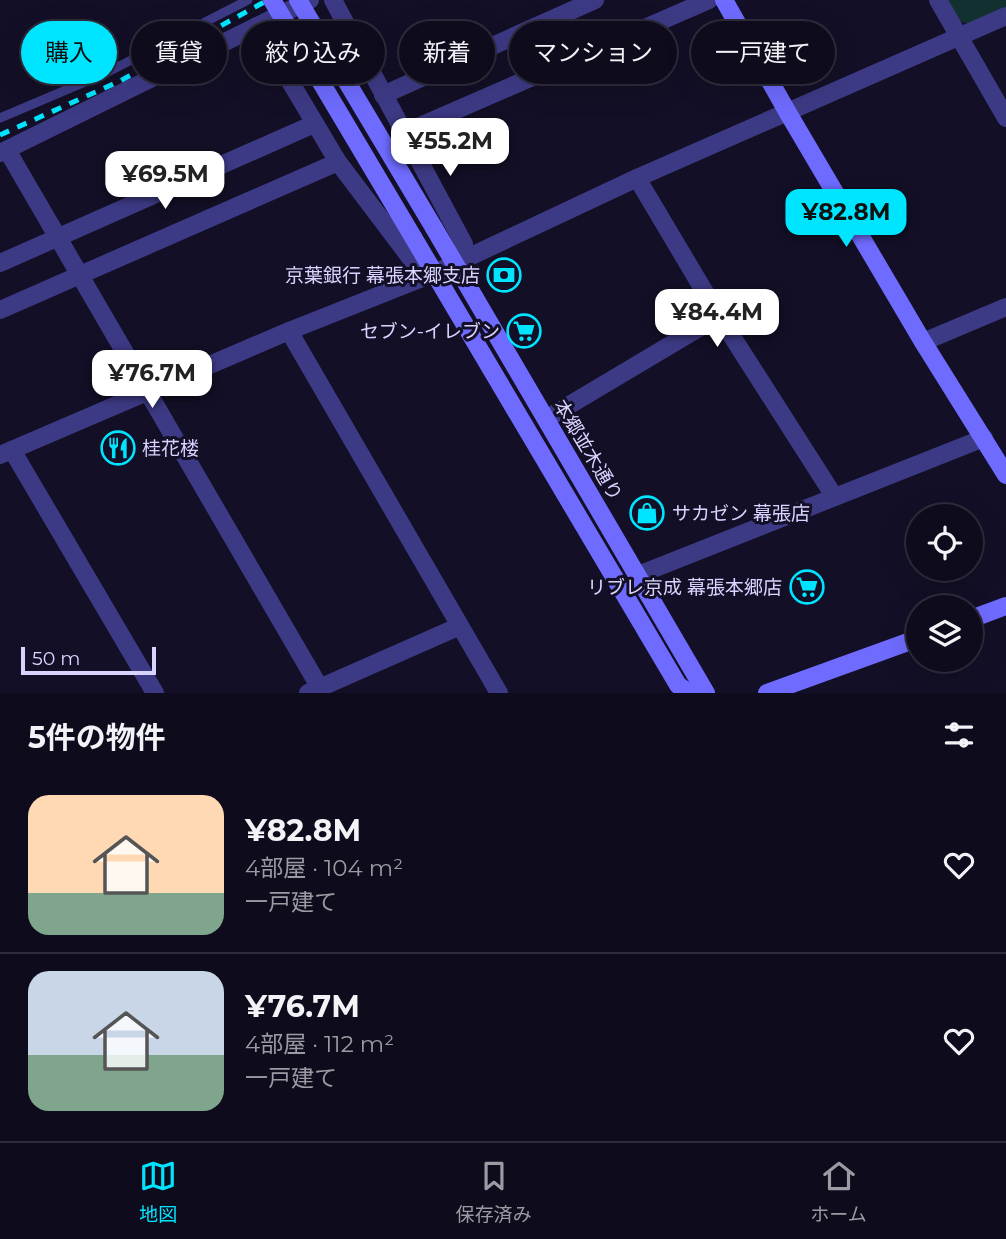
<!DOCTYPE html>
<html lang="ja">
<meta charset="utf-8">
<style>
:root{--surface:#0e0b1c;--page:#171425;--text:#f1f3f6;--muted:#9b9ba3;--line:#2e2b3b;--accent:#00e5ff}
body{margin:0;font-family:Montserrat,"Noto Sans JP",sans-serif;background:var(--page);color:var(--text);height:100vh;display:flex;flex-direction:column;font-size:26px;white-space:nowrap}
*{box-sizing:border-box;margin:0}
p{font-size:23px;color:var(--muted)}
.icon{flex:none;width:38px;height:38px;fill:none;stroke:currentColor;stroke-width:2;stroke-linecap:round;stroke-linejoin:round}
.map{position:relative;height:693px;overflow:hidden}
.sheet{display:flex;flex-direction:column;background:var(--surface);flex:1}
.sheet>*{flex:none}
.top-card{position:absolute;left:21px;top:21px;width:964px;height:63px;display:flex;gap:14px}
.fabs{position:absolute;left:906px;top:504px;display:grid;gap:14px}
.fabs a{display:grid;place-items:center;width:77px;height:77px;border-radius:50%;background:var(--surface);box-shadow:0 7px 28px #0002,0 0 0 2px var(--line);font-size:35px}
.scale{position:absolute;left:21px;bottom:18px;width:135px;box-sizing:border-box;padding-left:7px;border:4px solid #d9d4ff;border-top:0;font-size:19px;line-height:24px;white-space:nowrap;color:#d9d4ff;-webkit-text-stroke:5px #130f26;paint-order:stroke}
.price{position:absolute;translate:-50% -60px;padding:0 16px;border-radius:14px;background:#fff;color:#222;font-size:23px;line-height:46px;filter:drop-shadow(0 2px 4px #0008)}
.price::after{content:'';position:absolute;left:50%;top:42px;width:21px;height:16px;margin-left:-10px;background:inherit;clip-path:polygon(0 0,100% 0,50% 100%)}
.price.current{background:var(--accent);color:#111}
ul{padding:0;list-style:none}
li{display:flex;align-items:center;gap:21px;height:175px;padding:0 28px}
li+li{border-top:2px solid var(--line)}
li span{display:grid;place-items:center;flex:none;width:196px;height:140px;border-radius:21px;color:#555}
li>.icon{margin-inline-start:auto}
span .icon{width:84px;height:84px;fill:#fffc;stroke-width:1}
li b{font-size:30px}
h2{display:flex;justify-content:space-between;align-items:center;height:84px;padding:0 28px;font-size:30px}
.tag{padding:0 24px;border-radius:32px;background:var(--surface);box-shadow:0 7px 28px #0002,0 0 0 2px var(--line);font-size:24px;line-height:63px}
.tag.current{background:var(--accent);color:#111}
.dock{display:flex;justify-content:space-around;align-items:center;height:98px;border-top:2px solid var(--line);background:var(--surface);font-size:19px;color:var(--muted)}
.dock a{display:grid;justify-items:center;gap:4px}
.dock .current{color:var(--accent)}
.map>svg:first-child{display:block}
.green{fill:#12302f}
.lines{fill:none;stroke-linecap:round;stroke-linejoin:round}
.lane{stroke:#3d3a85;stroke-width:9}
.street{stroke:#3d3a85;stroke-width:18}
.secondary{stroke:#6f6bff;stroke-width:18}
.rail{stroke:#00e5ff;stroke-width:5;stroke-dasharray:10 9;stroke-linecap:butt}
.secondary-bridge{stroke:#6f6bff;stroke-width:18}
.labels{text-anchor:middle;dominant-baseline:central;stroke-width:6;stroke-linejoin:round;paint-order:stroke}
.poi-label{font-size:19px;fill:#d9d4ff;stroke:#130f26;text-anchor:end}
.street-label{font-size:19px;fill:#d9d4ff;stroke:#130f26}
</style>
<div class="map">
<svg width="1006" height="693" viewBox="0 0 1006 693">
<rect width="100%" height="100%" fill="#130f26"/>
<polygon class="green" points="946,0 1006,0 1006,9 970,24 958,21"/>
<g class="lines">
<polyline class="lane" points="0,118 106,73 248,0"/>
<g class="street">
<polyline points="333,0 464,244 454,264"/>
<polyline points="938,0 1006,118"/>
<polyline points="257,26 338,162 412,260 435,273"/>
<polyline points="383,95 595,0"/>
<polyline points="404,133 709,0"/>
<polyline points="7,150 320,688"/>
<polyline points="0,153 310,0"/>
<polyline points="637,178 719,316 834,496"/>
<polyline points="0,263 314,124"/>
<polyline points="0,310 338,162"/>
<polyline points="289,331 499,693"/>
<polyline points="923,342 1006,307"/>
<polyline points="546,419 719,316"/>
<polyline points="12,450 155,693"/>
<polyline points="0,455 289,331 435,273 637,178 1006,16"/>
<polyline points="638,575 984,438"/>
<polyline points="308,693 460,626"/>
</g>
<g class="secondary">
<polyline points="724,0 788,113 923,342 1006,475"/>
<polyline points="434,228 706,693"/>
<polyline points="413,237 678,685 689,693"/>
<polyline points="971,619 1006,606"/>
<polyline points="767,693 919,638"/>
</g>
<polyline class="rail" points="0,135 120,81 268,0"/>
<g class="secondary-bridge">
<polyline points="272,0 413,237"/>
<polyline points="298,0 434,228"/>
</g>
</g>
<defs>
<symbol id="bank-ring" viewBox="-11 -11 22 22"><circle r="9.5" fill="#130f26" stroke="#00e5ff" stroke-width="1.5"/><path d="M-6-4H6V4H-6ZM0-2.3a2.3 2.3 0 1 0 0 4.6a2.3 2.3 0 1 0 0-4.6Z" fill="#00e5ff"/></symbol>
<symbol id="supermarket-ring" viewBox="-11 -11 22 22"><circle r="9.5" fill="#130f26" stroke="#00e5ff" stroke-width="1.5"/><path d="M-6-5.5h2.5l.6 2H6L4.5 2H-2.5L-4.4-4H-6ZM-1.5 3.2a1.3 1.3 0 1 0 .1 0ZM3 3.2a1.3 1.3 0 1 0 .1 0Z" fill="#00e5ff"/></symbol>
<symbol id="restaurant-ring" viewBox="-11 -11 22 22"><circle r="9.5" fill="#130f26" stroke="#00e5ff" stroke-width="1.5"/><path d="M-5-6h1v4h1v-4h1v4h1v-4h1v5L-1.5 .5V6h-2V.5L-5-1ZM5-6V6H3V1.5H1.5Q1.5-4 5-6Z" fill="#00e5ff"/></symbol>
<symbol id="shop-ring" viewBox="-11 -11 22 22"><circle r="9.5" fill="#130f26" stroke="#00e5ff" stroke-width="1.5"/><path d="M-5-2.5h2.3a2.7 3.5 0 0 1 5.4 0H5L5.5 6h-11ZM-1.5-2.5h3a1.5 2.3 0 0 0-3 0Z" fill="#00e5ff"/></symbol>
</defs>
<g fill-rule="evenodd">
<use href="#bank-ring" x="485" y="256" width="38" height="38"/>
<use href="#supermarket-ring" x="505" y="312" width="38" height="38"/>
<use href="#restaurant-ring" x="99" y="429" width="38" height="38"/>
<use href="#shop-ring" x="628" y="494" width="38" height="38"/>
<use href="#supermarket-ring" x="788" y="568" width="38" height="38"/>
</g>
<g class="labels">
<g class="poi-label">
<text x="480" y="275">京葉銀行 幕張本郷支店</text>
<text x="500" y="331">セブン-イレブン</text>
<text x="142" y="448" text-anchor="start">桂花楼</text>
<text x="672" y="513" text-anchor="start">サカゼン 幕張店</text>
<text x="782" y="587">リブレ京成 幕張本郷店</text>
</g>
<g class="street-label">
<text transform="translate(588 450) rotate(59)">本郷並木通り</text>
</g>
</g>
</svg>
<div class="fabs">
<a><svg class="icon" aria-label="locate" viewBox="0 0 24 24"><circle cx="12" cy="12" r="6"/><path d="M12 2v4M12 18v4M2 12h4M18 12h4"/></svg></a>
<a><svg class="icon" aria-label="layers" viewBox="0 0 24 24"><path d="M12 4l9 5-9 5-9-5zM3 14l9 5 9-5"/></svg></a>
</div>
<div class="scale">50 m</div>
<b class="price" style="left:450px;top:178px">¥55.2M</b>
<b class="price" style="left:165px;top:211px">¥69.5M</b>
<b class="price current" style="left:846px;top:249px">¥82.8M</b>
<b class="price" style="left:717px;top:349px">¥84.4M</b>
<b class="price" style="left:152px;top:410px">¥76.7M</b>
<div class="top-card">
<a class="tag current">購入</a>
<a class="tag">賃貸</a>
<a class="tag">絞り込み</a>
<a class="tag">新着</a>
<a class="tag">マンション</a>
<a class="tag">一戸建て</a>
</div>
</div>
<section class="sheet">
<h2>5件の物件<svg class="icon" aria-label="filters" viewBox="0 0 24 24"><path d="M4 7h16M4 17h16"/><circle cx="9" cy="7" r="2"/><circle cx="15" cy="17" r="2"/></svg></h2>
<ul>
<li><span style="background:linear-gradient(#ffd9b3 70%,#7fa58c 0)"><svg class="icon" aria-label="home" viewBox="0 0 24 24"><path d="M3 11l9-7 9 7M6 9v11h12V9"/></svg></span><div><b>¥82.8M</b><p>4部屋 · 104 m²</p><p>一戸建て</p></div><svg class="icon" aria-label="heart" viewBox="0 0 24 24"><path d="M12 20l-8-8c-3-5 5-10 8-4 3-6 11-1 8 4z"/></svg></li>
<li><span style="background:linear-gradient(#c9d6e8 60%,#7fa58c 0)"><svg class="icon" aria-label="home" viewBox="0 0 24 24"><path d="M3 11l9-7 9 7M6 9v11h12V9"/></svg></span><div><b>¥76.7M</b><p>4部屋 · 112 m²</p><p>一戸建て</p></div><svg class="icon" aria-label="heart" viewBox="0 0 24 24"><path d="M12 20l-8-8c-3-5 5-10 8-4 3-6 11-1 8 4z"/></svg></li>
</ul>
</section>
<nav class="dock">
<a class="current"><svg class="icon" aria-label="map" viewBox="0 0 24 24"><path d="M3 6l6-2 6 2 6-2v14l-6 2-6-2-6 2zM9 4v14M15 6v14"/></svg>地図</a>
<a><svg class="icon" aria-label="saved" viewBox="0 0 24 24"><path d="M7 4h10v16l-5-4-5 4z"/></svg>保存済み</a>
<a><svg class="icon" aria-label="home" viewBox="0 0 24 24"><path d="M3 11l9-7 9 7M6 9v11h12V9"/></svg>ホーム</a>
</nav>
